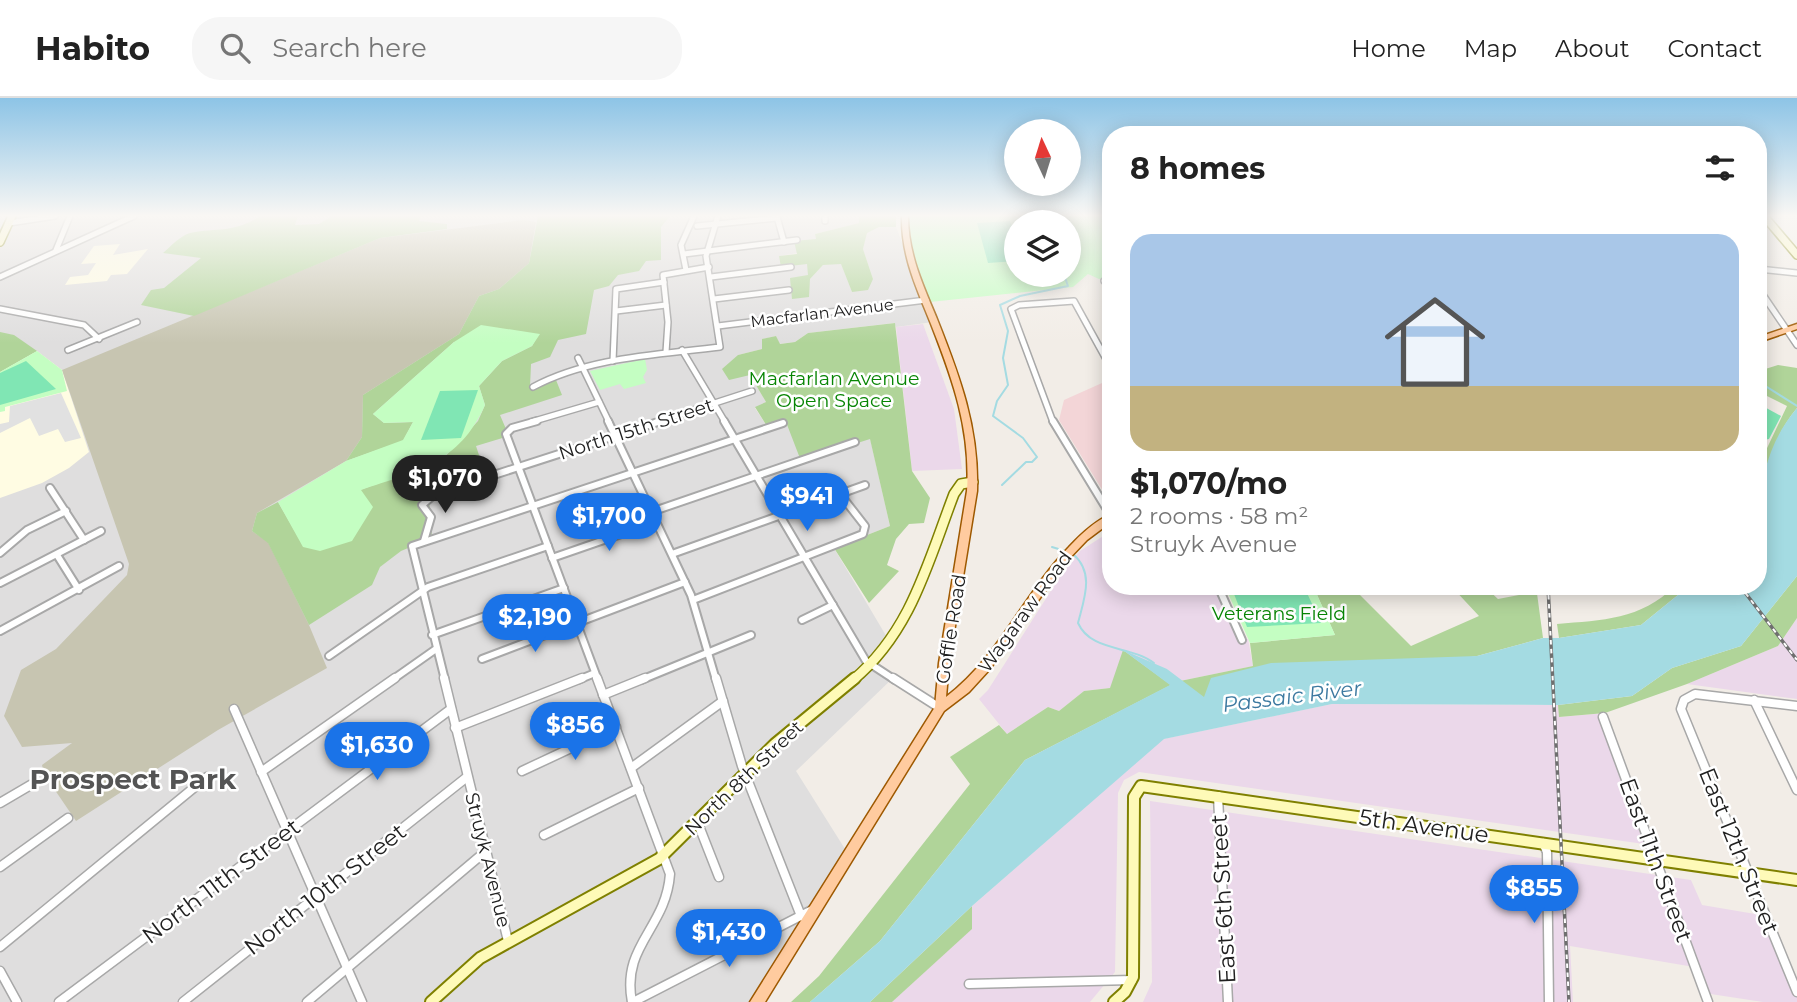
<!DOCTYPE html>
<meta charset="utf-8">
<style>
:root{--surface:#fff;--page:#f6f6f6;--text:#222;--muted:#767676;--line:#e0e0e0;--accent:#1a73e8}
body{margin:0;font-family:Montserrat,sans-serif;background:var(--page);color:var(--text);height:100vh;display:flex;flex-direction:column;font-size:26px;white-space:nowrap}
*{box-sizing:border-box;margin:0}
p{font-size:23px;color:var(--muted)}
.icon{flex:none;width:38px;height:38px;fill:none;stroke:currentColor;stroke-width:2;stroke-linecap:round;stroke-linejoin:round}
.map{position:relative;flex:1;overflow:hidden}
.sheet{position:absolute;left:1102px;top:28px;width:665px;height:469px;display:flex;flex-direction:column;background:var(--surface);border-radius:28px;box-shadow:0 4px 18px #0003}
.sheet>*{flex:none}
.needle{width:46px;rotate:356deg}
.tools{position:absolute;left:1004px;top:21px;display:grid;gap:14px}
.tools a{display:grid;place-items:center;width:77px;height:77px;border-radius:50%;background:var(--surface);box-shadow:0 4px 18px #0003;font-size:35px}
.price{position:absolute;translate:-50% -60px;padding:0 16px;border-radius:24px;background:var(--accent);color:#fff;font-size:23px;line-height:46px;filter:drop-shadow(0 2px 4px #0008)}
.price::after{content:'';position:absolute;left:50%;top:42px;width:21px;height:16px;margin-left:-10px;background:inherit;clip-path:polygon(0 0,100% 0,50% 100%)}
.price.current{background:#222;color:#fff}
ul{padding:0;list-style:none}
li{display:grid;align-content:center;gap:14px;height:371px;padding:0 28px}
li span{display:grid;place-items:center;height:217px;border-radius:21px;color:#555}
li>.icon{margin-inline-start:auto}
span .icon{width:126px;height:126px;fill:#fffc;stroke-width:1}
li b{font-size:30px}
h2{display:flex;justify-content:space-between;align-items:center;height:84px;padding:0 28px;font-size:30px}
header{display:flex;align-items:center;gap:42px;box-sizing:border-box;height:98px;padding:0 35px;background:var(--surface);border-bottom:2px solid var(--line)}
header strong{font-size:33px}
nav{display:flex;gap:38px;margin-inline-start:auto;font-size:24px}
.search{width:490px;height:63px;background:var(--page);display:flex;align-items:center;gap:18px;box-sizing:border-box;padding:0 24px;border-radius:28px;color:var(--muted);font-size:26px}
.map>svg:first-child{display:block}
.residential{fill:#dfdede}
.commercial{fill:#f3d5d7}
.industrial{fill:#ebd8ea}
.education{fill:#fffce3}
.construction{fill:#c7c5b1}
.forest{fill:#b0d499}
.park{fill:#c4fec2;fill-rule:evenodd}
.pitch{fill:#80e6b4}
.parking{fill:#e1e1e1}
.water{fill:#a4dbe2}
.lines{fill:none;stroke-linecap:round;stroke-linejoin:round}
.stream{stroke:#a4dbe2;stroke-width:2}
.street-far2-casing{stroke:#a8a8a8;stroke-width:8}
.street-far1-casing{stroke:#a8a8a8;stroke-width:10}
.street-casing{stroke:#a8a8a8;stroke-width:11}
.secondary-far2-casing{stroke:#7f8000;stroke-width:10}
.secondary-far1-casing{stroke:#7f8000;stroke-width:12}
.secondary-casing{stroke:#7f8000;stroke-width:14}
.primary-casing{stroke:#9e5900;stroke-width:3}
.street-far2{stroke:#fff;stroke-width:5}
.street-far1{stroke:#fff;stroke-width:6}
.street{stroke:#fff;stroke-width:8}
.secondary-far2{stroke:#fefab8;stroke-width:7}
.secondary-far1{stroke:#fefab8;stroke-width:9}
.secondary{stroke:#fefab8;stroke-width:10}
.primary{fill:#ffcb9f;fill-rule:evenodd}
.rail-casing{stroke:#6f6f6f;stroke-width:3.5}
.rail{stroke:#fff;stroke-width:2;stroke-dasharray:4.5;stroke-linecap:butt}
.labels{text-anchor:middle;dominant-baseline:central;stroke-width:5;stroke-linejoin:round;paint-order:stroke}
.far-street-label{font-size:16px;fill:#212121;stroke:#fff}
.park-label{font-size:19px;fill:#078504;stroke:#fff}
.street-label{font-size:19px;fill:#212121;stroke:#fff}
.water-label{font-size:21px;font-style:italic;fill:#3c79a0;stroke:#fff}
.near-street-label{font-size:23px;fill:#212121;stroke:#fff}
.near-quarter-label{font-size:28px;font-weight:bold;fill:#545454;stroke:#fff}
</style>
<header>
<strong>Habito</strong>
<div class="search"><svg class="icon" aria-label="search" viewBox="0 0 24 24"><circle cx="10" cy="10" r="6"/><path d="M15 15l6 6"/></svg>Search here</div>
<nav><a>Home</a><a>Map</a><a>About</a><a>Contact</a></nav>
</header>
<div class="map">
<svg width="1797" height="904" viewBox="0 0 1797 904">
<rect width="100%" height="100%" fill="#f2ede7"/>
<polygon class="residential" points="0,118 859,118 859,125 815,136 816,141 798,155 779,158 807,165 810,181 823,167 841,165 852,194 873,181 863,151 867,134 879,129 896,129 933,224 896,229 894,225 808,235 795,244 779,246 776,238 763,241 762,251 738,257 766,304 755,310 768,330 786,324 870,340 890,428 834,450 888,541 871,557 893,580 796,673 845,751 825,799 766,904 0,904"/>
<polygon class="commercial" points="1111,281 1111,406 1059,322 1064,302"/>
<g class="industrial">
<polygon points="923,226 954,311 962,371 912,373 896,229"/>
<polygon points="1111,433 1111,488 1214,488 1237,542 1248,541 1253,568 1180,583 1167,571 1110,590 1084,593 1059,613 1048,609 1007,636 979,601 988,592 1066,469 1080,453"/>
<polygon points="1797,520 1797,601 1687,586 1778,548"/>
<polygon points="1332,606 1558,607 1560,619 1605,615 1651,747 1139,674 1124,682 1118,695 1115,874 1090,904 892,904 971,831 972,808 1163,641"/>
<polygon points="1150,703 1691,782 1702,807 1767,818 1797,892 1797,904 1763,904 1704,895 1694,869 1570,848 1573,904 1143,904 1152,884"/>
</g>
<g class="education">
<polygon points="120,146 113,157 148,151 127,176 111,177 107,183 65,187 70,179 88,177 96,165 81,166 94,148"/>
<polygon points="37,253 62,272 89,354 69,370 42,385 0,400 0,274"/>
</g>
<polygon class="construction" points="523,122 536,124 529,165 499,191 479,198 459,236 363,297 362,339 346,363 257,415 252,433 268,444 309,527 327,570 218,632 76,723 44,676 42,667 72,645 22,649 4,618 21,572 56,551 127,477 129,466 62,272 380,140"/>
<g class="forest">
<path d="M261 118H298L295 127 319 126 332 118H421L419 123 447 126V131L380 140 194 218 141 207 151 192 164 190 201 160 163 155C170 149 181 137 190 135 221 129 230 136 261 118Z"/>
<polygon points="538,118 670,118 661,129 661,162 646,163 639,173 618,177 609,188 594,192 586,236 558,242 550,259 531,266 530,289 556,282 562,297 500,317 509,338 476,348 480,360 467,365 471,384 429,401 432,440 401,453 380,469 372,487 309,527 268,445 252,433 257,415 278,404 304,449 360,392 441,363 478,323 485,307 479,288 502,263 532,248 539,236 454,244 373,316 384,325 413,324 403,343 346,363 362,339 363,297 459,236 479,198 499,191 529,165"/>
<polygon points="859,118 896,118 896,129 879,129 867,135 863,151 873,181 868,192 852,194 841,166 823,167 810,181 809,199 792,201 790,180 808,177 807,166 781,169 779,158 797,156 794,143 816,141 815,136 859,125"/>
<polygon points="895,225 912,373 930,400 924,425 909,426 896,441 887,467 899,473 869,505 834,450 890,428 870,341 801,363 786,324 768,330 755,309 766,304 750,277 729,282 722,271 738,257 762,251 762,241 776,238 780,246 795,244 808,235"/>
<polygon points="0,234 14,237 37,253 0,274"/>
<path d="M1778 267 1797 270V310C1776 335 1769 362 1759 392V367L1787 308 1759 294V273Z"/>
<polygon points="1797,478 1797,520 1778,548 1687,586 1605,615 1559,619 1558,607 1632,598 1672,570 1741,548"/>
<polygon points="1297,488 1351,488 1411,548 1479,518 1451,488 1484,488 1498,501 1519,497 1514,488 1536,488 1543,540 1477,558 1204,600 1180,583 1253,568 1250,545 1335,537 1314,490"/>
<path d="M1675 488H1689L1641 527 1559 540 1557 526C1603 522 1640 522 1675 488Z"/>
<polygon points="1123,552 1171,587 1025,662 880,843 810,904 791,904 819,878 970,686 950,659 999,627 1007,636 1048,609 1059,613 1084,593 1110,590"/>
<polygon points="972,808 972,831 892,904 870,904"/>
</g>
<g class="park">
<path d="M908 118H1111V180L1099 181 1088 176 1073 189 930 204C918 175 906 151 908 118ZM1017 124H1069V177H1017Z"/>
<path d="M481 227 540 236 532 248 502 263 479 288 485 307C459 366 416 373 361 392L373 409 352 443 320 453 303 449 278 404 346 363 403 342 413 324 384 325 373 316 454 244Z"/>
<polygon points="37,253 62,272 67,293 5,309 5,313 0,314 0,274"/>
<polygon points="645,261 647,272 643,279 646,285 624,291 620,286 600,292 590,273"/>
<polygon points="1278,488 1314,490 1335,537 1250,545 1227,493"/>
</g>
<g class="pitch">
<polygon points="1010,123 1017,142 1017,163 988,165 977,125"/>
<polygon points="26,263 56,291 0,307 0,275"/>
<polygon points="478,292 461,340 421,342 440,293"/>
<polygon points="1759,306 1781,318 1769,341 1759,343"/>
<polygon points="1306,493 1321,525 1247,529 1234,496"/>
</g>
<polygon class="parking" points="61,295 81,340 65,344 58,331 39,338 30,320 0,335 0,326 9,324 10,308"/>
<path class="water" d="M1797 310V478L1741 548 1672 570 1632 598 1558 607 1332 606 1164 641 972 808 870 904H810L880 843 1025 662 1170 587 1123 552 1167 571 1204 599 1211 580 1271 565 1477 558 1543 540H1559L1641 527 1689 488H1759C1759 423 1752 363 1797 310Z"/>
<g class="lines">
<g class="stream">
<polyline points="1017,118 1026,124"/>
<polyline points="1759,284 1797,308"/>
<polyline points="1002,387 1026,364 1032,364 1037,359 1023,340 993,318 997,303 1008,287 1003,260 1008,233 1000,207 1020,198 1068,188 1064,177"/>
<polyline points="1052,449 1065,453"/>
<path d="M1073 456C1095 475 1084 501 1078 525 1091 554 1130 547 1154 565"/>
</g>
<defs>
<g id="street-far2">
<polyline points="825,118 825,123"/>
<polyline points="777,119 784,144"/>
<polyline points="9,125 55,118"/>
<polyline points="697,128 777,120"/>
<polyline points="56,152 70,118"/>
<polyline points="684,156 797,142"/>
<polyline points="1759,171 1797,175"/>
<polyline points="686,172 681,147 694,118"/>
<polyline points="0,179 134,118"/>
<polyline points="711,179 791,169"/>
<polyline points="1104,183 1111,182"/>
<polyline points="1759,191 1797,247"/>
<polyline points="714,201 789,192"/>
<polyline points="0,211 84,227 99,241"/>
<polyline points="616,213 666,207"/>
<polyline points="718,228 926,202"/>
<polyline points="68,252 137,224"/>
<polyline points="682,252 725,324"/>
<polyline points="666,254 668,224 663,177 709,169"/>
<polyline points="578,260 609,324"/>
<polyline points="613,263 616,191 664,184"/>
<path d="M533 289C589 259 658 257 720 249L706 158 718 118"/>
<polyline points="531,324 599,304"/>
<polyline points="656,324 752,293"/>
<polyline points="1053,324 1011,211 1019,207 1074,203 1111,270"/>
</g>
<g id="street-far1">
<polyline points="537,323 512,330 506,336 598,582"/>
<polyline points="608,323 691,497 716,582"/>
<polyline points="724,323 866,563 895,582"/>
<polyline points="1053,323 1111,418"/>
<polyline points="50,390 84,442"/>
<polyline points="651,414 855,344"/>
<polyline points="424,443 431,419 422,407 435,396 661,323"/>
<polyline points="0,455 27,432 66,413"/>
<polyline points="672,456 865,387"/>
<polyline points="57,457 79,492"/>
<polyline points="552,460 656,424"/>
<polyline points="0,485 101,433"/>
<polyline points="1218,488 1242,542"/>
<polyline points="693,502 863,436 865,428 840,396"/>
<polyline points="802,522 833,507"/>
<polyline points="0,533 119,468"/>
<polyline points="432,537 564,490"/>
<polyline points="329,558 428,489 548,448"/>
<polyline points="482,561 685,484"/>
<polyline points="392,582 436,551"/>
<polyline points="445,582 412,448 783,325"/>
<polyline points="578,582 595,575"/>
<polyline points="641,582 751,537"/>
</g>
<g id="street">
<polyline points="444,580 508,843"/>
<path d="M597 580 670 776C666 831 621 847 632 904"/>
<polyline points="716,580 742,668 801,818"/>
<polyline points="893,580 940,610"/>
<polyline points="603,597 645,580"/>
<polyline points="1754,602 1797,692"/>
<polyline points="1797,608 1695,596 1684,602 1681,611 1797,894"/>
<polyline points="234,611 362,904"/>
<polyline points="1603,619 1708,904"/>
<polyline points="455,630 582,580"/>
<polyline points="631,670 723,603"/>
<polyline points="522,673 616,629"/>
<polyline points="261,674 395,580"/>
<polyline points="1218,698 1228,904"/>
<polyline points="0,705 34,685"/>
<polyline points="697,723 719,779"/>
<polyline points="544,737 639,690"/>
<polyline points="1543,745 1547,754 1549,904"/>
<polyline points="0,769 68,720"/>
<polyline points="0,849 207,679"/>
<polyline points="0,873 17,904"/>
<polyline points="969,886 1132,882"/>
<polyline points="59,904 451,611"/>
<polyline points="183,904 467,679"/>
<polyline points="307,904 486,753"/>
<polyline points="633,904 812,812"/>
</g>
<g id="secondary-far2">
<polyline points="1764,118 1797,157"/>
<polyline points="0,144 12,118"/>
</g>
<path id="secondary-far1" d="M853 582C911 534 928 464 954 396L961 386 973 384"/>
<g id="secondary">
<polyline points="431,904 480,860 659,761 775,646 855,580"/>
<polyline points="1114,904 1125,894 1133,879 1134,699 1141,688 1797,782"/>
</g>
<g id="primary">
<path d="M902 118H908C908 156 923 187 937 221 960 279 979 330 977 393L949 565 946 599C999 559 1024 495 1069 449 1081 436 1095 423 1111 416V424L1087 442 1064 466 990 571 969 594 944 613 765 904H750L935 609 939 565 967 393C971 332 953 282 931 226 917 191 901 158 902 118Z"/>
<polygon points="1797,226 1797,231 1759,244 1759,239"/>
</g>
</defs>
<use href="#street-far2" class="street-far2-casing"/>
<use href="#street-far1" class="street-far1-casing"/>
<use href="#street" class="street-casing"/>
<use href="#secondary-far2" class="secondary-far2-casing"/>
<use href="#secondary-far1" class="secondary-far1-casing"/>
<use href="#secondary" class="secondary-casing"/>
<use href="#primary" class="primary-casing"/>
<use href="#street-far2" class="street-far2"/>
<use href="#street-far1" class="street-far1"/>
<use href="#street" class="street"/>
<use href="#secondary-far2" class="secondary-far2"/>
<use href="#secondary-far1" class="secondary-far1"/>
<use href="#secondary" class="secondary"/>
<use href="#primary" class="primary"/>
<defs>
<g id="rail">
<polyline points="1548,488 1569,904"/>
<polyline points="1740,488 1797,562"/>
</g>
</defs>
<use href="#rail" class="rail-casing"/>
<use href="#rail" class="rail"/>
</g>
<linearGradient id="sky" x2="0" y2="1"><stop stop-color="#8dc4e6"/><stop offset="0.48" stop-color="#f9f7f4"/><stop offset="1" stop-color="#f9f7f4" stop-opacity="0"/></linearGradient>
<rect width="1797" height="245" fill="url(#sky)"/>
<g class="labels">
<g class="far-street-label">
<text transform="translate(822 215) rotate(-7)">Macfarlan Avenue</text>
</g>
<g class="park-label">
<text x="834" y="280">Macfarlan Avenue<tspan x="834" dy="22">Open Space</tspan></text>
<text x="1279" y="515">Veterans Field</text>
</g>
<g class="street-label">
<text transform="translate(636 331) rotate(-18)">North 15th Street</text>
<text transform="translate(1025 514) rotate(-54)">Wagaraw Road</text>
<text transform="translate(951 531) rotate(-81)">Goffle Road</text>
<text transform="translate(744 680) rotate(-44)">North 8th Street</text>
<text transform="translate(488 762) rotate(76)">Struyk Avenue</text>
</g>
<g class="water-label">
<text transform="translate(1292 598) rotate(-7)">Passaic River</text>
</g>
<g class="near-street-label">
<text transform="translate(1424 728) rotate(8)">5th Avenue</text>
<text transform="translate(1739 753) rotate(68)">East 12th Street</text>
<text transform="translate(1656 762) rotate(70)">East 11th Street</text>
<text transform="translate(221 783) rotate(-37)">North 11th Street</text>
<text transform="translate(325 791) rotate(-38)">North 10th Street</text>
<text transform="translate(1223 801) rotate(-93)">East 6th Street</text>
</g>
<g class="near-quarter-label">
<text x="133" y="681">Prospect Park</text>
</g>
</g>
</svg>
<div class="tools">
<a><svg class="needle" viewBox="-14 -14 28 28"><path d="M0-13l5 13h-10z" fill="#e53935"/><path d="M0 13l5-13h-10z" fill="#767676"/></svg></a>
<a><svg class="icon" aria-label="layers" viewBox="0 0 24 24"><path d="M12 4l9 5-9 5-9-5zM3 14l9 5 9-5"/></svg></a>
</div>
<b class="price current" style="left:445px;top:417px">$1,070</b>
<b class="price" style="left:807px;top:435px">$941</b>
<b class="price" style="left:609px;top:455px">$1,700</b>
<b class="price" style="left:535px;top:556px">$2,190</b>
<b class="price" style="left:575px;top:664px">$856</b>
<b class="price" style="left:377px;top:684px">$1,630</b>
<b class="price" style="left:1534px;top:827px">$855</b>
<b class="price" style="left:729px;top:871px">$1,430</b>
<section class="sheet">
<h2>8 homes<svg class="icon" aria-label="filters" viewBox="0 0 24 24"><path d="M4 7h16M4 17h16"/><circle cx="9" cy="7" r="2"/><circle cx="15" cy="17" r="2"/></svg></h2>
<ul>
<li><span style="background:linear-gradient(#a9c7e8 70%,#c2b280 0)"><svg class="icon" aria-label="home" viewBox="0 0 24 24"><path d="M3 11l9-7 9 7M6 9v11h12V9"/></svg></span><div><b>$1,070/mo</b><p>2 rooms · 58 m²</p><p>Struyk Avenue</p></div></li>
</ul>
</section>
</div>
